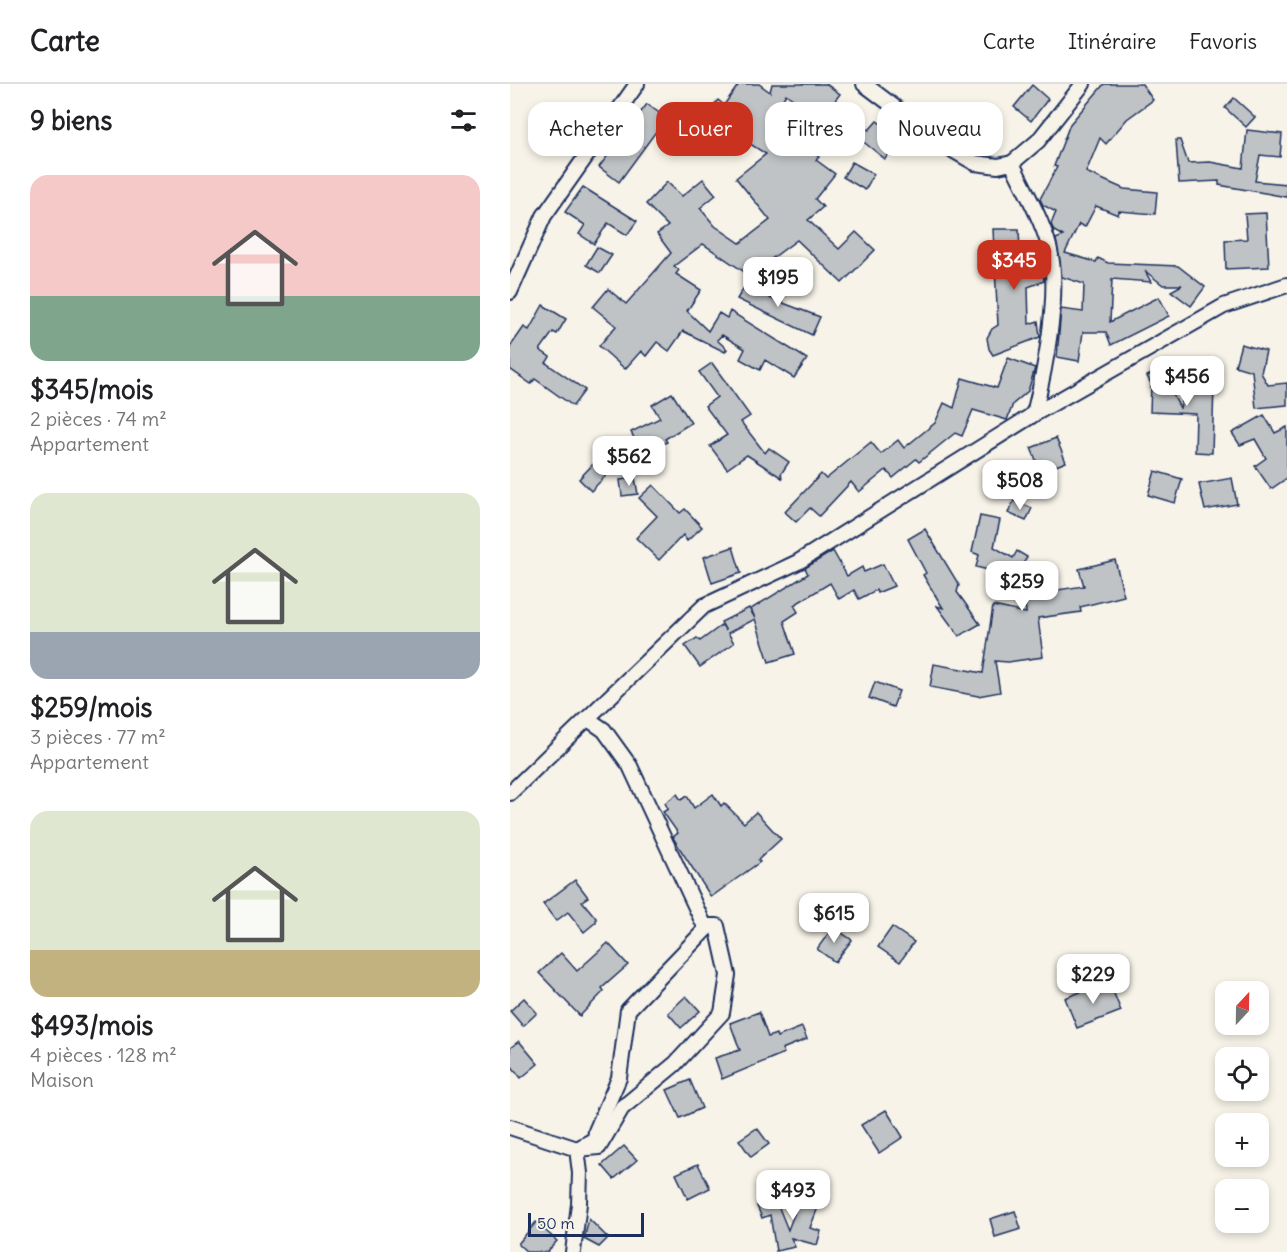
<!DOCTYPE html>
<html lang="fr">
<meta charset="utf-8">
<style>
:root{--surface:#fff;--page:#f6f6f6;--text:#202124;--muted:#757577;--line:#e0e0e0;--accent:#c8321e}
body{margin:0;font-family:Delius,sans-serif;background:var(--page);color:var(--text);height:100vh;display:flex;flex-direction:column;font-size:22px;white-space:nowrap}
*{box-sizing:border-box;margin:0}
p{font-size:20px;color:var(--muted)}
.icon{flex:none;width:33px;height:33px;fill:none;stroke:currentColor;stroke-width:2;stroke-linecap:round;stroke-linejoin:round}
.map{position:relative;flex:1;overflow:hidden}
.panel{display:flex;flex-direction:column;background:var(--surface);width:510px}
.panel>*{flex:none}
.guide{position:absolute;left:18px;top:18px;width:570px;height:54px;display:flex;gap:12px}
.needle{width:39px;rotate:22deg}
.fabs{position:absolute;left:705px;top:897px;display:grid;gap:12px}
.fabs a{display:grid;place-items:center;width:54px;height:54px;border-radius:12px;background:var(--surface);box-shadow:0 3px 9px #0003;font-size:30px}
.scale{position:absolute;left:18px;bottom:15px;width:116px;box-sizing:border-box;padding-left:6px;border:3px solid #1b2f5e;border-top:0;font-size:16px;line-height:21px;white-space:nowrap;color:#1b2f5e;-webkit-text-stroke:4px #f7f3e8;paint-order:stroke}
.price{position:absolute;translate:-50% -51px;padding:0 14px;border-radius:12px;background:#fff;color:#222;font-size:20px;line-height:39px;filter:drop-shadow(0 2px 3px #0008)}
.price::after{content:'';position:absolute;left:50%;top:36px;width:18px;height:14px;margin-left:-9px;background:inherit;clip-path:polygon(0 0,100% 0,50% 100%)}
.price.selected{background:var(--accent);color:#fff}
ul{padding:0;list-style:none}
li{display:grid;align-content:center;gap:12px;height:318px;padding:0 30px}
li span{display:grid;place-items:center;height:186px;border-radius:18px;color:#555}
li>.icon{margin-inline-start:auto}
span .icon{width:108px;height:108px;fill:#fffc;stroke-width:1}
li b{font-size:26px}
h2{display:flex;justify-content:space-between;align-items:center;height:72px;padding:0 30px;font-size:26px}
.pill{padding:0 21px;border-radius:18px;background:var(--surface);box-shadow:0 3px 9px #0003;font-size:21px;line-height:54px}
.pill.selected{background:var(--accent);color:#fff}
header{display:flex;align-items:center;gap:36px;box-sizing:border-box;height:84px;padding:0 30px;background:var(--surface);border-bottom:2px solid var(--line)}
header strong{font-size:28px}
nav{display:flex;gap:33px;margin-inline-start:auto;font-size:21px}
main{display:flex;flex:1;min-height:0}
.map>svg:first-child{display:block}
.building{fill:#c0c3c5;stroke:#1b2f5e;stroke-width:1.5}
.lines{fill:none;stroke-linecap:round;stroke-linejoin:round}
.street-casing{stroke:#1b2f5e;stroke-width:18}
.street{stroke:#f7f3e8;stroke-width:14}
</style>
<header>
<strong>Carte</strong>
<nav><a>Carte</a><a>Itinéraire</a><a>Favoris</a></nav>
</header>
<main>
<section class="panel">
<h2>9 biens<svg class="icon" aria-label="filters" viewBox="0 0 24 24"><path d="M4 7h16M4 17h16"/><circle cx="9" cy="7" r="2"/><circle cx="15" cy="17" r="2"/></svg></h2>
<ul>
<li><span style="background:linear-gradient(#f6c9c9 65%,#7fa58c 0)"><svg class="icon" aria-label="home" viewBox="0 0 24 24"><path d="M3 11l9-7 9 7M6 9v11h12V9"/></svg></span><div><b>$345/mois</b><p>2 pièces · 74 m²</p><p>Appartement</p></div></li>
<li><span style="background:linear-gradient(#dfe7d0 75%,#9aa5b1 0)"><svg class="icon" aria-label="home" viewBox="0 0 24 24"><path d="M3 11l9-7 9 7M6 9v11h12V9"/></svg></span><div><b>$259/mois</b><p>3 pièces · 77 m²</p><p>Appartement</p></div></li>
<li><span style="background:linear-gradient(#dfe7d0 75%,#c2b280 0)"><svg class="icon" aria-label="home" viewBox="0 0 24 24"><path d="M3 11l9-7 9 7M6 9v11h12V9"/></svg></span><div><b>$493/mois</b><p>4 pièces · 128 m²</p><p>Maison</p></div></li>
</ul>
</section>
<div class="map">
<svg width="777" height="1168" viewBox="0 0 777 1168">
<rect width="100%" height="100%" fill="#f7f3e8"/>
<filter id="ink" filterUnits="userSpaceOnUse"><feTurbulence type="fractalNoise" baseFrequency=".0167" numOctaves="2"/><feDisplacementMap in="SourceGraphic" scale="12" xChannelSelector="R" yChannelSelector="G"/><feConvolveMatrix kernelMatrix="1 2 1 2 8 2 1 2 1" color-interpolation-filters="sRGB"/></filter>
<g filter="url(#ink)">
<g class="building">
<polygon points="229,0 249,0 260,8 262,0 316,0 330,10 320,23 359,46 367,37 391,55 375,75 341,48 335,58 312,45 315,39 276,10 263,31 293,56 290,58 309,73 306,76 325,90 305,115 313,123 298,136 329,165 346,148 365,166 332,199 287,156 260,176 245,195 193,160 164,182 169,186 166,190 191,206 177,227 198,247 209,229 217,234 220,227 297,275 284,294 255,276 250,286 230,275 235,265 212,251 207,256 217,265 215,268 173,247 159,267 147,258 136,272 131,267 115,285 89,262 106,242 83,223 98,205 116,220 161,169 147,150 158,142 136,120 157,98 172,112 193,95 206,111 190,124 205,142 230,159 260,136 226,94 256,70 195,31 208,16 214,21"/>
<polygon points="594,0 632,0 643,16 617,35 596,60 590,54 576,88 614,105 647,108 645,130 609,127 608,131 586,122 575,143 569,140 555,169 586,178 588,174 598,179 668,182 695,203 681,222 661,207 672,201 653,201 635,187 641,198 602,195 600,238 649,213 659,232 601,261 596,248 573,248 569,277 547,273 551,225 573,228 574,200 552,193 546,155 553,152 544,147 541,140 546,128 533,121 530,115 547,83 544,82 560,40"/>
<polygon points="522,1 538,15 521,37 504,23"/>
<polygon points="724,14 745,33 736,43 715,24"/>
<polygon points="137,20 156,34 109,98 89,83"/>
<polygon points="173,26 209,63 204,68 184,53 178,62 157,47"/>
<polygon points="737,46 772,50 770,73 750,71 745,97 777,100 777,113 709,101 709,97 669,99 666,56 670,56 678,79 700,78 733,84"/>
<polygon points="342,78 364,90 355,106 333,93"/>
<polygon points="73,103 127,137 117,151 98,139 84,160 69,150 75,141 55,128"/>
<polygon points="756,129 759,183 716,185 715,156 737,155 735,130"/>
<polygon points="483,145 509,145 510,169 529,161 534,197 518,203 519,240 528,237 530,253 483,271 479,265 477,254 482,245 488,241"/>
<polygon points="87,163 102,171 90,189 76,181"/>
<polygon points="238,197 262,210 260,214 310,233 302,251 227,215"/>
<polygon points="33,221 56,235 47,250 43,248 30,266 40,273 36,279 75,306 63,322 25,295 21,300 0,285 0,263 14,243 19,246"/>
<polygon points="731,260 756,267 751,289 758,301 777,299 777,321 746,324 742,287 725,282"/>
<polygon points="498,274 525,284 518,307 503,320 497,336 463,326 452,352 445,349 409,378 406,375 383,394 376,386 349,408 341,398 309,432 300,424 286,438 275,428 311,390 316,395 361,358 371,370 388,356 394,364 425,339 434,319 444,324 452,294 487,304"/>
<polygon points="202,279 240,332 231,338 255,369 259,364 279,378 271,390 272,394 237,371 217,385 200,362 217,351 195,322 207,313 189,288"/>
<polygon points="650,286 670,324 677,300 704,301 702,369 685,368 686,330 640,328 641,300 637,292"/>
<polygon points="162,309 181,339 155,355 157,358 133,371 121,348 150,334 142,321"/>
<polygon points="754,331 765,349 777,343 777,394 761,405 745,382 756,374 745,355 730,361 722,349"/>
<polygon points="546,354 556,378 531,388 521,364"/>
<polygon points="104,358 117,370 81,407 69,395"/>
<polygon points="645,387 672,395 665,419 638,411"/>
<polygon points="125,394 128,410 112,412 110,396"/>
<polygon points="722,394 727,420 695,426 689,400"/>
<polygon points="143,401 170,429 175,425 192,443 177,457 173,451 149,476 126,454 147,432 129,414"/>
<polygon points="504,417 522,424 516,437 498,429"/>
<polygon points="470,432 490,436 484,463 503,474 507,467 517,473 513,480 535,493 529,504 547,501 548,506 574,502 569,485 605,476 614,512 570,523 571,528 528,534 533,573 498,578 485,577 490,608 468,612 420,603 424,580 473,589 483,522 516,529 514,507 478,486 466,483 469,471 462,468"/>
<polygon points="415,445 449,501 447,508 470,540 449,552 427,522 433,524 413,491 416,489 398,455"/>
<polygon points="223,463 231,489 202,499 194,473"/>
<polygon points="323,467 337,492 352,483 354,488 373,480 384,502 367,509 366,506 349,515 344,506 329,515 320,499 284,521 288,528 274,537 285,570 259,578 245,535 218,549 224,559 190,583 175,562 187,554 190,557 212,541 216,547 211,538 239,524 245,534 241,525 298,490 295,484"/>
<polygon points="365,598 389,607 383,623 359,614"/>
<polygon points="167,710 171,716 177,712 184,724 203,710 211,722 214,719 234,739 246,728 271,755 248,776 250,778 201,813 165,757 163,753 168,749 153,728 158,725 155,719"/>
<polygon points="65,796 78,813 72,817 86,834 86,838 74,848 58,828 46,837 33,820"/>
<polygon points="323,843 342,856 325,878 307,865"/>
<polygon points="382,843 404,858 390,878 368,863"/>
<polygon points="98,859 118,881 92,904 94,907 70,932 29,889 51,869 67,887"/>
<polygon points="599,897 611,927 567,944 555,914"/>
<polygon points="176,912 190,927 171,944 158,929"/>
<polygon points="14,914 27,929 13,942 0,927"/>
<polygon points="249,928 258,953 266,950 267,953 292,943 297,955 272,965 274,969 212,995 205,974 230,966 220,939"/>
<polygon points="9,957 28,980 11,994 0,980 0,964"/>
<polygon points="180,996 192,1024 170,1034 157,1006"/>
<polygon points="376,1026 393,1053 369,1069 351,1041"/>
<polygon points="247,1044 259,1060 241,1073 229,1056"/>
<polygon points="114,1062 127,1076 104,1095 92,1081"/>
<polygon points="188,1080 200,1104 178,1115 166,1090"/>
<polygon points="261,1104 278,1146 293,1106 312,1113 300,1144 311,1147 307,1161 281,1154 285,1163 266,1167 260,1131 252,1134 247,1122 258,1118 256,1105"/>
<polygon points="505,1127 511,1145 485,1153 480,1135"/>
<polygon points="79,1135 98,1154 89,1163 74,1155"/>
<polygon points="26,1138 47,1157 37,1168 17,1168 8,1160"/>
</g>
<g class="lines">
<defs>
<g id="street">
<path d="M354 0 439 64 465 79 488 82 502 79C514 105 537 144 541 172 549 214 535 285 525 326L521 332"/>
<polyline points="502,79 528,57 573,0"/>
<polyline points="0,208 34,132 127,0"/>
<polyline points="0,709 194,522 288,478 521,332 714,222 777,201"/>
<polyline points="0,1043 67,1065 89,1063 112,1024 165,980 212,929 218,891 207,842 199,842 196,845"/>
<polyline points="63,1168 69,1120 70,1089 67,1065 85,1055 86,1047 109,994 118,926 196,845 120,682 94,646 78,635"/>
</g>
</defs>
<use href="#street" class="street-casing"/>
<use href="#street" class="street"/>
</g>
</g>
</svg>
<div class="fabs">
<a><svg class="needle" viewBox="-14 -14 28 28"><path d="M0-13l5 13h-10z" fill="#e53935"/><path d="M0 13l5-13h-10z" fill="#757577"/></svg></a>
<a><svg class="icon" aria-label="locate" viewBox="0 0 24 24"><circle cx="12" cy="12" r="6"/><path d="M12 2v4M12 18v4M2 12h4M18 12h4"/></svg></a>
<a>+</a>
<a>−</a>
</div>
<div class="scale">50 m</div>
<b class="price selected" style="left:504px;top:207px">$345</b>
<b class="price" style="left:268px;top:224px">$195</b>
<b class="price" style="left:677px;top:323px">$456</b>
<b class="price" style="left:119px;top:403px">$562</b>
<b class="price" style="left:510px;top:427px">$508</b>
<b class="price" style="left:512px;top:528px">$259</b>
<b class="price" style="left:324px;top:860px">$615</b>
<b class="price" style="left:583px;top:921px">$229</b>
<b class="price" style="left:283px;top:1137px">$493</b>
<div class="guide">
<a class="pill">Acheter</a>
<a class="pill selected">Louer</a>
<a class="pill">Filtres</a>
<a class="pill">Nouveau</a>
</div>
</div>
</main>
